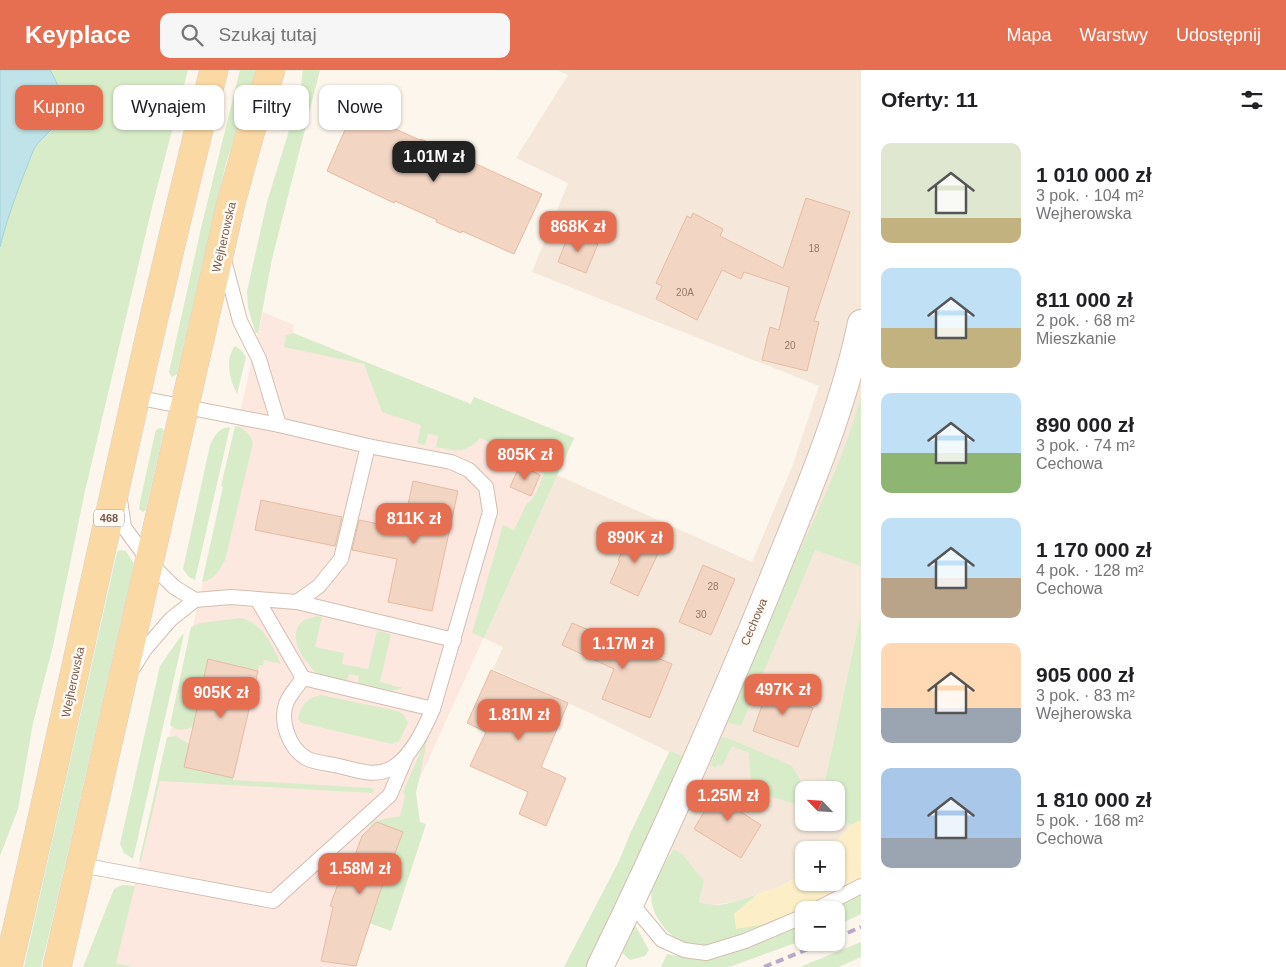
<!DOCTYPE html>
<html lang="pl">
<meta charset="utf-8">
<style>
:root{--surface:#fff;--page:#f6f6f6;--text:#202124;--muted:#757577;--accent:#e76f51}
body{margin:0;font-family:Helvetica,sans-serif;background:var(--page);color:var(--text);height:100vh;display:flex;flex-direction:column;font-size:19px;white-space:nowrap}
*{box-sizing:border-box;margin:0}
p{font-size:16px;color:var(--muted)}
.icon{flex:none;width:28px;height:28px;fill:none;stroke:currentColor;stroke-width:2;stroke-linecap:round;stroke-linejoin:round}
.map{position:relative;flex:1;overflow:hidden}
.panel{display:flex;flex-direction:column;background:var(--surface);width:425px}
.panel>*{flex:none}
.banner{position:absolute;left:15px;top:15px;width:475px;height:45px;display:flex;gap:10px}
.needle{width:32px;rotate:295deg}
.tools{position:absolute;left:795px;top:711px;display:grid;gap:10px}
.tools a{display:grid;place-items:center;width:50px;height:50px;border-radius:10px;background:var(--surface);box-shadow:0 1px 4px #0004;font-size:25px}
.price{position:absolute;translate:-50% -42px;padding:0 11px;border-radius:10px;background:var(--accent);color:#fff;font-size:16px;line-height:32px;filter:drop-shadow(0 1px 2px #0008)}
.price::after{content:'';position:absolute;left:50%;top:30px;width:15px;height:11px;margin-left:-8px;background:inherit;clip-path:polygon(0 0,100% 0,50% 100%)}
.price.on{background:#222;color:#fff}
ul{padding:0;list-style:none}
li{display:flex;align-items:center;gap:15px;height:125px;padding:0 20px}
li span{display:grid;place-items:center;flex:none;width:140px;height:100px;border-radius:10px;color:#555}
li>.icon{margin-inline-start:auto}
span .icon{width:60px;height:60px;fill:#fffc;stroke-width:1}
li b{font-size:21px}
h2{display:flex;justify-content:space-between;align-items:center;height:60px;padding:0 20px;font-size:21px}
.chip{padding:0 18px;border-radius:10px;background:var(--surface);box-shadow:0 1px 4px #0004;font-size:18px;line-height:45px}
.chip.on{background:var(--accent);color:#fff}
header{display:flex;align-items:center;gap:30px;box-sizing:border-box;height:70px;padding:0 25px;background:var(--accent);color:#fff}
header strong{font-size:24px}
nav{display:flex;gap:28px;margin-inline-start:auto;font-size:18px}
.search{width:350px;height:45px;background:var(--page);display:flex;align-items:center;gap:12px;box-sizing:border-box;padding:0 18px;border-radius:10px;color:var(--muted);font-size:19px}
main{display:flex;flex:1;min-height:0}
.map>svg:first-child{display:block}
.residential{fill:#f5e8da}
.commercial{fill:#fde8e0}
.green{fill:#d8ecc9}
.sand{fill:#fcefc7}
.water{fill:#bfe3e8;stroke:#a5d3da}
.building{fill:#f3d5c3;stroke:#e6bba3}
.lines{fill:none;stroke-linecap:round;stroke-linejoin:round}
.lane-casing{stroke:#d1beb0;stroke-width:16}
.street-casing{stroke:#d1beb0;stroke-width:28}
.primary-casing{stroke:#dad1cd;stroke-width:29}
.lane{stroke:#fff;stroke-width:14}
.street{stroke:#fff;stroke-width:26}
.primary{stroke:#fbd9a5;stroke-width:28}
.rail{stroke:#b9a8c9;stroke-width:4;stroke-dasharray:8 5;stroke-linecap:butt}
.labels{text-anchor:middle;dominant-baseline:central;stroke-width:5;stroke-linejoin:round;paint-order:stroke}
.number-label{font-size:10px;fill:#987a6a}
.shield{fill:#fffaf3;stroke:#a28b7f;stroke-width:1}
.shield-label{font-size:11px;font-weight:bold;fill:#7a5c4d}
.street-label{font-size:12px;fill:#7a5c4d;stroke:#fffaf3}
</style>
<header>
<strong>Keyplace</strong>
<div class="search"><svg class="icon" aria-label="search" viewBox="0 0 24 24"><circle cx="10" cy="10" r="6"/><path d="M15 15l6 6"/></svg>Szukaj tutaj</div>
<nav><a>Mapa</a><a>Warstwy</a><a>Udostępnij</a></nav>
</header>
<main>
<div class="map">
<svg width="861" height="897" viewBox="0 0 861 897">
<rect width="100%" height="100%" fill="#fdf6ec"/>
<polygon class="residential" points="557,0 861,0 861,543 823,720 804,720 804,752 836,752 836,749 851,755 829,780 804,780 804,803 779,817 734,832 707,836 699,832 704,811 672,779 658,809 619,791 631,762 669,682 588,642 493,599 503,577 484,568 557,405 752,492 792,397 819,316 532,202 568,113 516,88 568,5"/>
<polygon class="commercial" points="263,242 294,255 293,263 471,334 474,327 574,368 412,726 403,762 369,853 355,897 132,897 115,893 160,711 223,416"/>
<g class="green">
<polygon points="50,0 188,0 153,133 85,421 53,576 33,653 18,739 0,786 0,177 8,144 33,81 40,69 51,62 59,20"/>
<polygon points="240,0 256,0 226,93 177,304 172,307 169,302 202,154"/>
<polygon points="303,0 320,0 272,189 258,264 255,262 248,237 247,221 267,132 299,28"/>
<path d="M293 263 471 334 474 327 574 368 484 568 472 563 503 455 514 460 527 433 531 431 536 423 544 403 520 391 522 387 480 368C464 385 456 381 436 377L438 366 428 364 425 375 417 373 421 355 382 342 364 294 284 277 286 267 284 266Z"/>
<path d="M235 276 242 281 246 287 237 324C230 310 224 290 235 276Z"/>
<path d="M861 326V496L815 480 741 656 728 652C750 597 772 543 796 489 820 436 846 383 861 326Z"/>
<path d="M235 356C245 358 250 364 253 373L225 490C219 500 215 510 202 512L223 417 221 416Z"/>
<path d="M230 357 195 510 189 507 183 499 210 375C215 365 218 358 230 357Z"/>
<polygon points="162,358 164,361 146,440 143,442 139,439 140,432 155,363 157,359"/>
<polygon points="120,480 126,481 134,494 52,852 41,897 24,897 117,482"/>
<polygon points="861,543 861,750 851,755 836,749 836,720 823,720"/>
<path d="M316 546 322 547 315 577 344 583 342 594 368 599 377 561 391 564 380 612 403 618 391 621 358 613 359 606 349 604 347 611C338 609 325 608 317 603 312 600 310 595 306 591 298 581 288 559 305 550 308 548 313 548 316 546Z"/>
<path d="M241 548C264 554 271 574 281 594L264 590 263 596 259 595 258 601 209 590 193 657C183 660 178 662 170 655L191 557 200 553Z"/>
<polygon points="184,564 133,789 124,783 120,774 160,596 181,566"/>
<path d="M321 625 397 641 403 644 408 653 399 671 392 674 302 653 298 649C301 634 307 628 321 625Z"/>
<polygon points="429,662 416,723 420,752 426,754 391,861 369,853 403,762 377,752 368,760 373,751 400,746 405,726 403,722"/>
<polygon points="176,666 189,674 233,708 233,710 372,718 374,720 373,723 160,711 141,791 139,792 167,667"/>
<polygon points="722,667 735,671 792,696 806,720 804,720 804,737 773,727 751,715 749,683 732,676 722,696 718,694 716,698 710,695"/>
<polygon points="670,681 682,686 644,778 588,897 564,897 619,791 631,762"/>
<path d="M673 779 682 784 704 811 699 832C717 840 740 830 758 824L734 844 782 851C758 860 727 874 702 876 676 879 646 845 652 820 655 808 667 791 673 779Z"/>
<polygon points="122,815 135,816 116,893 132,897 83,897 114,819"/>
<polygon points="861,821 861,844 836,856 836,840 825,840"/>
<path d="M804 851V870L729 897H661L667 884C676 886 685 888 694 888 733 886 770 868 804 851Z"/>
<polygon points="634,853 649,880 645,886 630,890 618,879"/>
<polygon points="861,872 861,887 839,897 800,897"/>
</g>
<polygon class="sand" points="861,750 861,809 782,851 736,859 734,844 758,824 779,817 804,803 804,812 836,812 836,780 829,780 851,755"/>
<path class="water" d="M0 0H50C57 12 65 29 61 43 57 60 42 65 34 79 30 87 28 96 24 104 15 128 6 152 0 177Z"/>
<g class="building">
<polygon points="352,44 365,49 366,46 420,70 421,69 542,124 514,184 462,161 461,163 436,152 437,150 395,131 394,133 327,101"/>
<polygon points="806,128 850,142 814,251 819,252 807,301 762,290 770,257 779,260 789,217 744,202 741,209 722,200 697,250 656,229 662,216 656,213 687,146 691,148 693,143 723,159 720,166 783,198"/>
<polygon points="569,163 598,174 586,203 558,192"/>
<polygon points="520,395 540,405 531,426 510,417"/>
<polygon points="413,411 458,421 432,541 388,532 397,489 352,480 359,450 403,459"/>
<polygon points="261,430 342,447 335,476 255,460"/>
<polygon points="631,463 661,477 638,526 610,513 620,491 618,490"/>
<polygon points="703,495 735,509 711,565 679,552"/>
<polygon points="572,553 672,594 650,648 602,629 614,599 562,575"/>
<polygon points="208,589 258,601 233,708 184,697"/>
<polygon points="491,600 568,633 541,697 566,708 546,756 519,744 528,722 470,696 486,662 467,653"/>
<polygon points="770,613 805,626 803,634 813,638 798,677 753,661"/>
<polygon points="720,715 748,731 741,742 761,755 741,788 694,759"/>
<polygon points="377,752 403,762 379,825 356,896 321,891 333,837 330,836 339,811 345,813 362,766"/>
</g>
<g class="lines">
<defs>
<g id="lane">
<polyline points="224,190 240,251 259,289 279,355"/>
<polyline points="120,430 124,457 150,493 174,517 195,530"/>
<path d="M257 529 303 608C298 616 289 625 286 634 280 652 289 678 306 688 314 693 333 694 343 697 360 701 375 707 392 698 412 686 424 659 433 639L490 442 486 417 469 400 451 392 368 376"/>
<polyline points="297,532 454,570"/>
<polyline points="133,598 145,579 171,549 195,530 231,527 297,532 319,516 341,489 368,376 279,355 135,327"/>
<polyline points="303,608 433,639"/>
<polyline points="81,795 273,831 390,725 406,687"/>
<polyline points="631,833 662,870 684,880 706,883 745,871 804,846"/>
<polyline points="815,840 861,816"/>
</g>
<path id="street" d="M600 897C663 768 721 636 775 503 808 421 843 340 861 253"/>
<g id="primary">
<path d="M8 897C78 598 138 297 214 0"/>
<polyline points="57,897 231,133 250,64 271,0"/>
</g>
</defs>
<use href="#lane" class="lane-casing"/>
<use href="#street" class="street-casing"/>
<use href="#primary" class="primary-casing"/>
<use href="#lane" class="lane"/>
<use href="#street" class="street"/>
<use href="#primary" class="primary"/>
<g class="rail">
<polyline points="836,868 861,857"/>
<polyline points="764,897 825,872"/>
</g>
</g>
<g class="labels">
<g class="number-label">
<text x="814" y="178">18</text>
<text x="685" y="222">20A</text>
<text x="790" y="275">20</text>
<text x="713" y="516">28</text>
<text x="701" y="544">30</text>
</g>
<rect class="shield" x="94" y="439.5" width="30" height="17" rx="4"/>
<g class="shield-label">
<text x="109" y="448">468</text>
</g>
<g class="street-label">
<text transform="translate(224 167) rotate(-77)">Wejherowska</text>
<text transform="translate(754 552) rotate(-67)">Cechowa</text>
<text transform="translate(73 612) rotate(-78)">Wejherowska</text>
</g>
</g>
</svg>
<div class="tools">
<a><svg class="needle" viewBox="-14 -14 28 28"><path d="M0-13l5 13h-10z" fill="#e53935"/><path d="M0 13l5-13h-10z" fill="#757577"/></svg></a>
<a>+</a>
<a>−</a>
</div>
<b class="price on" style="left:434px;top:113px">1.01M zł</b>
<b class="price" style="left:578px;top:183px">868K zł</b>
<b class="price" style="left:525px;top:411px">805K zł</b>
<b class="price" style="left:414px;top:475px">811K zł</b>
<b class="price" style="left:635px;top:494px">890K zł</b>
<b class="price" style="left:623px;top:600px">1.17M zł</b>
<b class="price" style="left:783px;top:646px">497K zł</b>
<b class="price" style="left:221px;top:649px">905K zł</b>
<b class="price" style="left:519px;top:671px">1.81M zł</b>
<b class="price" style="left:728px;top:752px">1.25M zł</b>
<b class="price" style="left:360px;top:825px">1.58M zł</b>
<div class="banner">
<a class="chip on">Kupno</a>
<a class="chip">Wynajem</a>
<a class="chip">Filtry</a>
<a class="chip">Nowe</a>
</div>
</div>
<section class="panel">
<h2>Oferty: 11<svg class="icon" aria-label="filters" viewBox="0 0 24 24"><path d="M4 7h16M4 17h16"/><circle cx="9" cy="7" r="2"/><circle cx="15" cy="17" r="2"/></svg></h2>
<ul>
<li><span style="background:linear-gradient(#dfe7d0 75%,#c2b280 0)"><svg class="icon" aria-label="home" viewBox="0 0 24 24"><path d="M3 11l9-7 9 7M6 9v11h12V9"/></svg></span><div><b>1 010 000 zł</b><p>3 pok. · 104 m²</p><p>Wejherowska</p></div></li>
<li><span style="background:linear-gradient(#bfe0f5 60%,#c2b280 0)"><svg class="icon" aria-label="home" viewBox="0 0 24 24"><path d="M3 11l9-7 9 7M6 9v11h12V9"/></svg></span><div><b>811 000 zł</b><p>2 pok. · 68 m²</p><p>Mieszkanie</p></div></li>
<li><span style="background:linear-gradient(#bfe0f5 60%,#8fb573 0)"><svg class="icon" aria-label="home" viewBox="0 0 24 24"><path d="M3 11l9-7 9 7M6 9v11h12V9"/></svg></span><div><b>890 000 zł</b><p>3 pok. · 74 m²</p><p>Cechowa</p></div></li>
<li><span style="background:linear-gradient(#bfe0f5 60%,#b9a48a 0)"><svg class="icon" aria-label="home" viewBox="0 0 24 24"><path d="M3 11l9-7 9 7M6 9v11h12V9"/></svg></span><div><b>1 170 000 zł</b><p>4 pok. · 128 m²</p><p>Cechowa</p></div></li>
<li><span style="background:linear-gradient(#ffd9b3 65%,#9aa5b1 0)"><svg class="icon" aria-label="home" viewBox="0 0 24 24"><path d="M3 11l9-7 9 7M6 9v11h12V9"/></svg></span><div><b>905 000 zł</b><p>3 pok. · 83 m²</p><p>Wejherowska</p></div></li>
<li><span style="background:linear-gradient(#a9c7e8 70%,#9aa5b1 0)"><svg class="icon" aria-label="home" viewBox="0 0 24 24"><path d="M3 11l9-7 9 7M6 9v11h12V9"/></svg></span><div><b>1 810 000 zł</b><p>5 pok. · 168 m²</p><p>Cechowa</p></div></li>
</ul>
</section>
</main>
